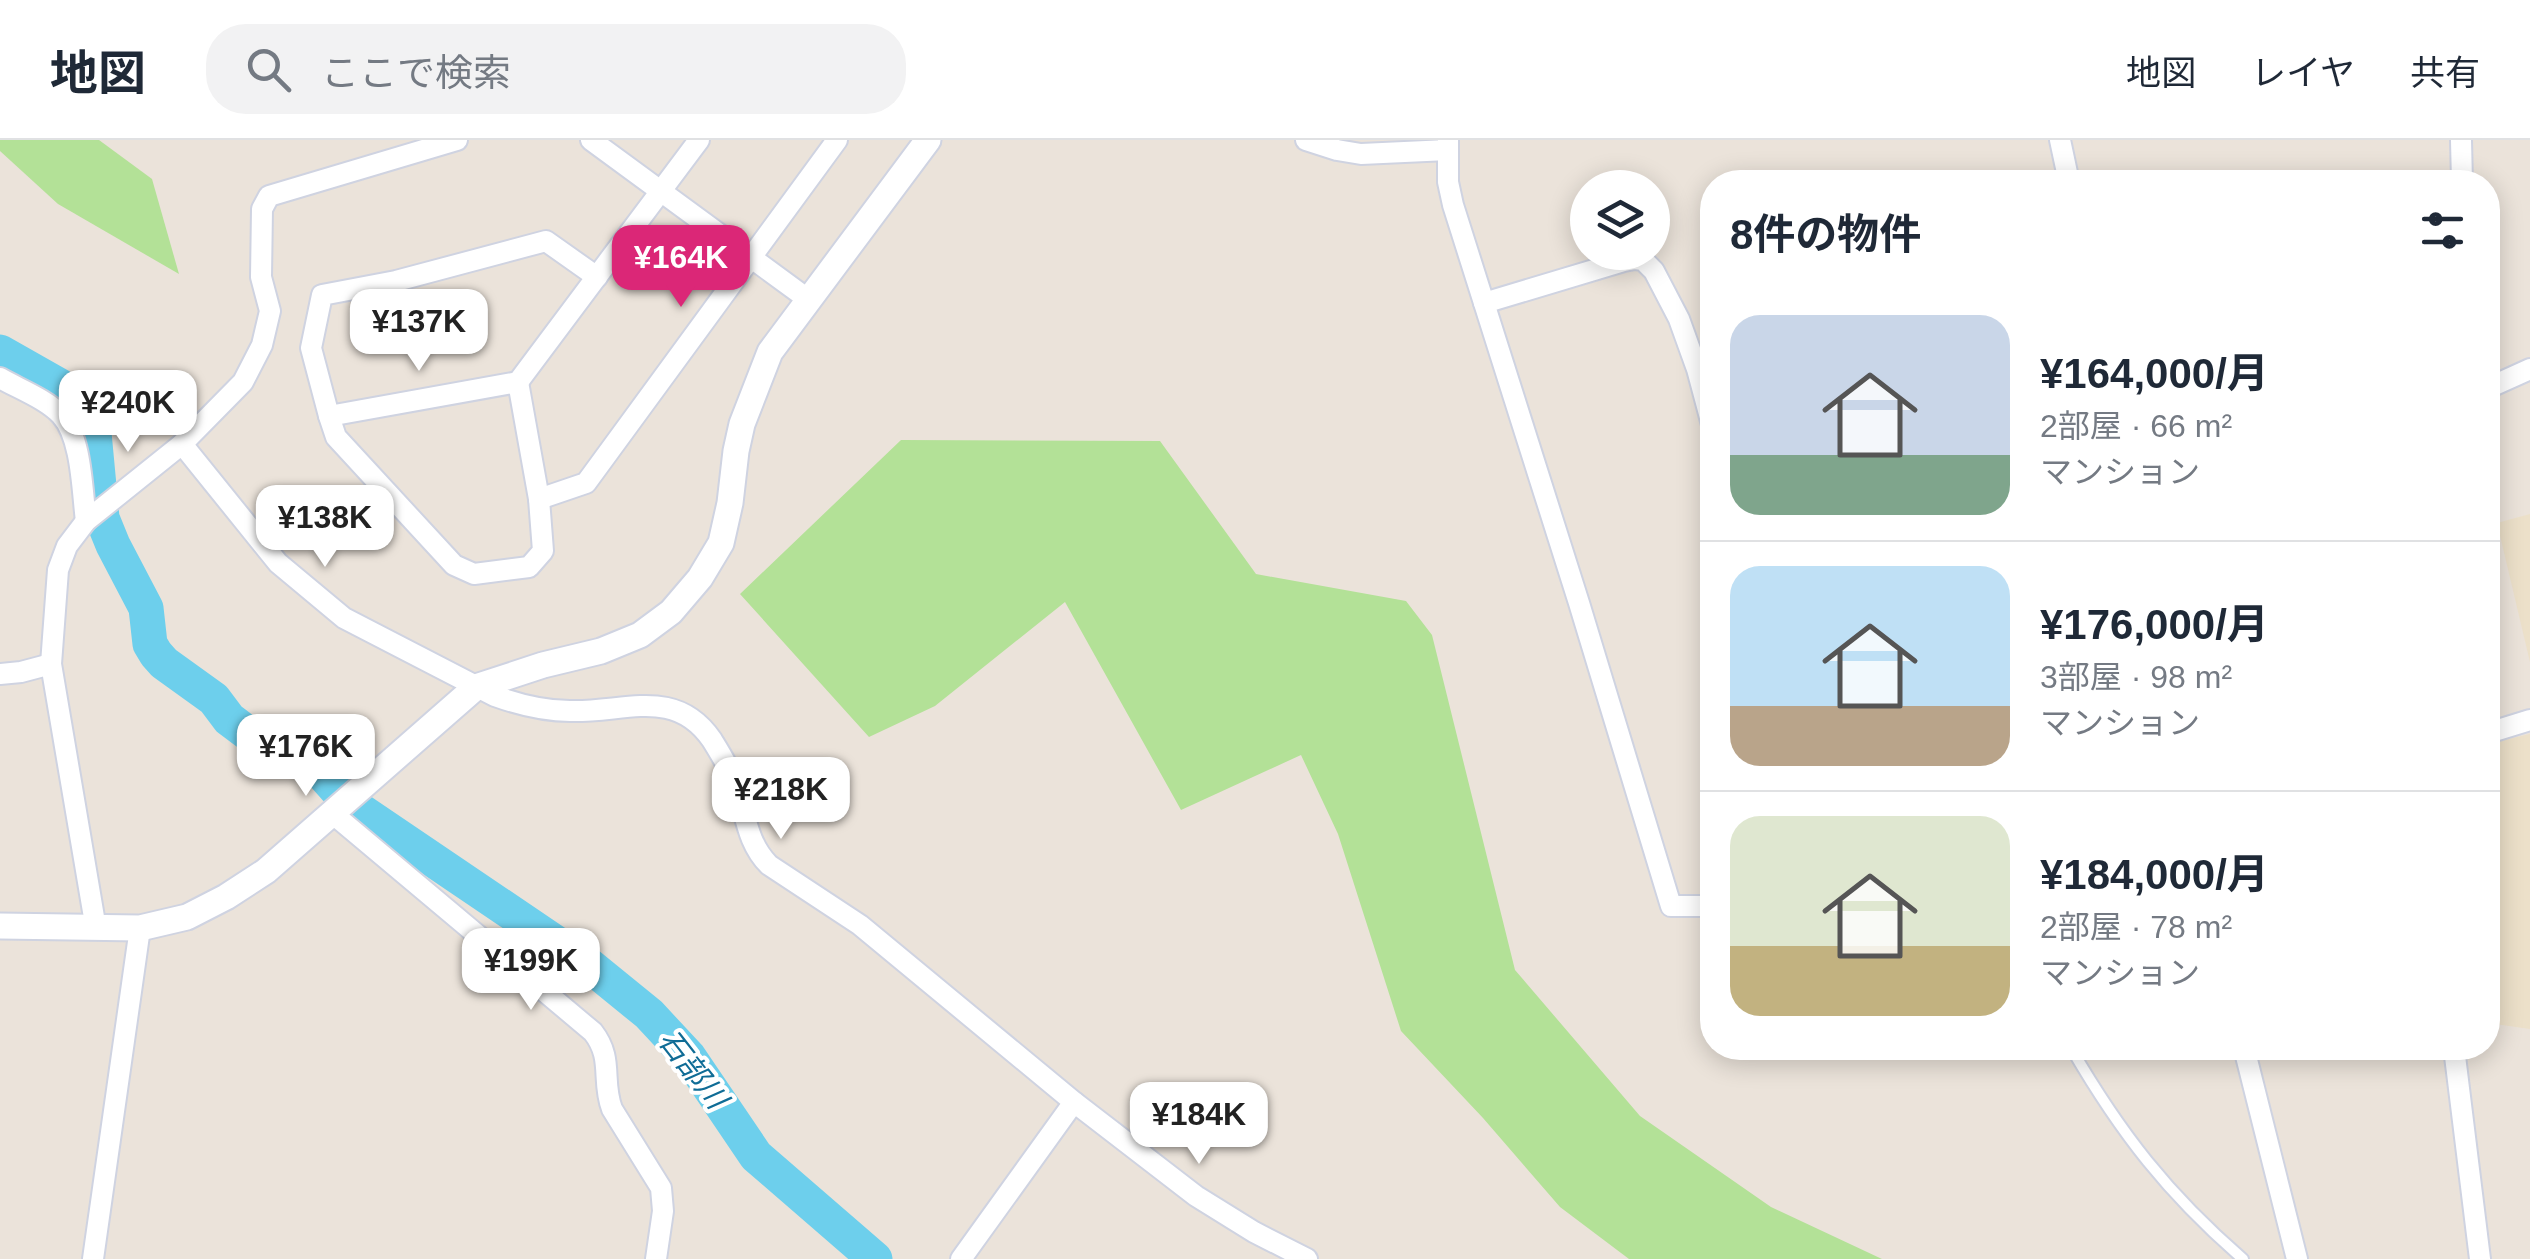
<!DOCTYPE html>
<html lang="ja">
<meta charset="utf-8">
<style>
:root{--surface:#fff;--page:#f2f2f3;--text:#1f2937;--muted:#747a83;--line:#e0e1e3;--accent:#db2777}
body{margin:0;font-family:Helvetica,"Noto Sans JP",sans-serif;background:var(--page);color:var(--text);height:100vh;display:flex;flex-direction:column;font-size:38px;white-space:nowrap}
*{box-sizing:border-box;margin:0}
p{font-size:32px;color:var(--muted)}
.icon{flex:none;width:55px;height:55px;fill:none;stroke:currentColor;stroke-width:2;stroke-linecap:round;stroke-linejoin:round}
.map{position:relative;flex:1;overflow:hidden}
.side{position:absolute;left:1700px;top:30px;width:800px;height:890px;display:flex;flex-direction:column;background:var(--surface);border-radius:40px;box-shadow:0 5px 25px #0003}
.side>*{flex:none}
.fabs{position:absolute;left:1570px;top:30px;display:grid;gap:20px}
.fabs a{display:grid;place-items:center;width:100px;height:100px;border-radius:50%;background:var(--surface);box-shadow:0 5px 25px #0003;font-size:50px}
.price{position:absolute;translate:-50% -85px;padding:0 22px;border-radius:20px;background:#fff;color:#222;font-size:32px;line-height:65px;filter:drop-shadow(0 2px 5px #0008)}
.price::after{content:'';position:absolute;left:50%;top:60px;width:30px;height:22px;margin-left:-15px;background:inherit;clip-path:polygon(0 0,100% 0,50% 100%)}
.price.current{background:var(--accent);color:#fff}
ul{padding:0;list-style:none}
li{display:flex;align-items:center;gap:30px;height:250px;padding:0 30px}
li+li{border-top:2px solid var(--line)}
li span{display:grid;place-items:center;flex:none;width:280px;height:200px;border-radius:30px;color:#555}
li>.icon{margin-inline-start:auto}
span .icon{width:120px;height:120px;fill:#fffc;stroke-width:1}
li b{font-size:42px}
h2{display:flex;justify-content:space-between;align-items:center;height:120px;padding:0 30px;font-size:42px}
header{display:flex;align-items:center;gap:60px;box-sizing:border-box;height:140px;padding:0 50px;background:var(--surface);border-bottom:2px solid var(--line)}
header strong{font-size:48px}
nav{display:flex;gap:55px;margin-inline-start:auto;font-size:35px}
.search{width:700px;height:90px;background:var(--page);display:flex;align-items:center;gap:25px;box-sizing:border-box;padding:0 35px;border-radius:40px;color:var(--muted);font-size:38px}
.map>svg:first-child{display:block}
.education{fill:#ece0c9}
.green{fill:#b3e197}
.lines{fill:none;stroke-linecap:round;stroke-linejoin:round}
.river{stroke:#6dcfec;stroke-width:35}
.service-casing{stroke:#cfd3e1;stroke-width:14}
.minor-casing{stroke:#cfd3e1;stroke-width:24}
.tertiary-casing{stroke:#cfd3e1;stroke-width:29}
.service{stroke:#fff;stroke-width:10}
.minor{stroke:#fff;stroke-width:20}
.tertiary{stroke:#fff;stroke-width:25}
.labels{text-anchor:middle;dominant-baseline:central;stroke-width:8;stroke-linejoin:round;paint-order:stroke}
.water-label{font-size:30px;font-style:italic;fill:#0f6c96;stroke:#fff}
</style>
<header>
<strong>地図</strong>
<div class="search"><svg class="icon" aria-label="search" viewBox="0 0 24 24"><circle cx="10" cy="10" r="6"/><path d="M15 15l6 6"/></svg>ここで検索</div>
<nav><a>地図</a><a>レイヤ</a><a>共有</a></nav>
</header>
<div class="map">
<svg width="2530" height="1119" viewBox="0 0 2530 1119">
<rect width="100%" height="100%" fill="#ebe3da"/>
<g class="education">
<polygon points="2530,374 2530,522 2497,383"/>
<polygon points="2530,594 2530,889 2488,883 2488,604"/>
</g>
<g class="green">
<polygon points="0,0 99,0 152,39 179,134 58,64 0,11"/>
<polygon points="901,300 1160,301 1256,434 1406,461 1432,495 1515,830 1640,976 1771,1067 1882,1119 1629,1119 1560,1067 1483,978 1401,891 1338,694 1301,615 1181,670 1065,462 935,566 869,597 740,454"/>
</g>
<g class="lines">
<polyline class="river" points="0,212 60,246 77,259 88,277 94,293 102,378 113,405 146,468 150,504 156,514 164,523 214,559 229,579 249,594 313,623 336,649 361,671 590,826 649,874 689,917 756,1016 875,1119"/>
<defs>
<path id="service" d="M2071 908C2121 994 2168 1054 2243 1119"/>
<g id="minor">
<polyline points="591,0 809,160"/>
<polyline points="1306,0 1337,10 1361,14 1448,10"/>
<polyline points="1448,0 1448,42 1453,65 1579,463 1671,766 1712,766"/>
<polyline points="2060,0 2069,42"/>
<polyline points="2461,0 2462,42"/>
<polyline points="1484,163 1624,121 1635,119 1643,120 1654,131 1679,179 1697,229 1712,285"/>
<path d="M0 238C19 249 46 259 61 275 82 298 82 351 86 381"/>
<polyline points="518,242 539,359 543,411 529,427 474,434 454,425 336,297 329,276 311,208 322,155 396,141 546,101 597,137"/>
<polyline points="2488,248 2530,229"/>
<polyline points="329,276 518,242 699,0"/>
<path d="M182 304 278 423 344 478 495 556C520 565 544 571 570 571 624 573 675 546 712 600 720 613 729 627 734 641 746 670 745 701 769 725L860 785 1074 962 1196 1056 1254 1092 1307 1119"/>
<polyline points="539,359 586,343 837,0"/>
<polyline points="0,534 21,532 51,524"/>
<polyline points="2488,593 2530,580"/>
<path d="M332 673 593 892C614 919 601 940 612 969L661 1048 663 1071 656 1119"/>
<polyline points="96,789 51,524 58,430 67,406 86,381 182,304 243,242 262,205 270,171 261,137 262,69 269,56 457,0"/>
<polyline points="2244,908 2297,1119"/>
<polyline points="2454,908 2480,1119"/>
<polyline points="93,1119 140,788"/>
<polyline points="961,1119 1074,962"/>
</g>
<polyline id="tertiary" points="0,786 140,788 187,777 226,757 266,731 476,547 543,525 601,511 640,495 671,472 700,438 721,403 730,363 736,311 742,284 770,212 928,0"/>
</defs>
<use href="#service" class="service-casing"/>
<use href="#minor" class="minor-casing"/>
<use href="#tertiary" class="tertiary-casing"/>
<use href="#service" class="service"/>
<use href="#minor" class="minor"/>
<use href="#tertiary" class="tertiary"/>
</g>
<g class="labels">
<g class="water-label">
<text transform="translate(693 929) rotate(52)">石部川</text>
</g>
</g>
</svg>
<div class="fabs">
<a><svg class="icon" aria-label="layers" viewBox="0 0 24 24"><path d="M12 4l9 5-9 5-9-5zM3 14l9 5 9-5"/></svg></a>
</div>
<b class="price current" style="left:681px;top:170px">¥164K</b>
<b class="price" style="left:419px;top:234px">¥137K</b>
<b class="price" style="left:128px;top:315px">¥240K</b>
<b class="price" style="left:325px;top:430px">¥138K</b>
<b class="price" style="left:306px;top:659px">¥176K</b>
<b class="price" style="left:781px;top:702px">¥218K</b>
<b class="price" style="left:531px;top:873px">¥199K</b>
<b class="price" style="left:1199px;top:1027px">¥184K</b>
<section class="side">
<h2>8件の物件<svg class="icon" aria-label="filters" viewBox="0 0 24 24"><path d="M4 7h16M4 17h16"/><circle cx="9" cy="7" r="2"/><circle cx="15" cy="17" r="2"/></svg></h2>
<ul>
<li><span style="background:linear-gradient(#c9d6e8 70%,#7fa58c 0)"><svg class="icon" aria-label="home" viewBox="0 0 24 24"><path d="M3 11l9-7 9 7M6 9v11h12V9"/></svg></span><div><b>¥164,000/月</b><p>2部屋 · 66 m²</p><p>マンション</p></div></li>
<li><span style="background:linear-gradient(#bfe0f5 70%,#b9a48a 0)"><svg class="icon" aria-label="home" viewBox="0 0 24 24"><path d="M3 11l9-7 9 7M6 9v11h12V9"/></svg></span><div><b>¥176,000/月</b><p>3部屋 · 98 m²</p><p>マンション</p></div></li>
<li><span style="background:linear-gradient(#dfe7d0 65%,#c2b280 0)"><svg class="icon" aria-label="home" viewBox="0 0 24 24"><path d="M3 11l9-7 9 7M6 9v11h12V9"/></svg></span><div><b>¥184,000/月</b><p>2部屋 · 78 m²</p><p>マンション</p></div></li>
</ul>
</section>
</div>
